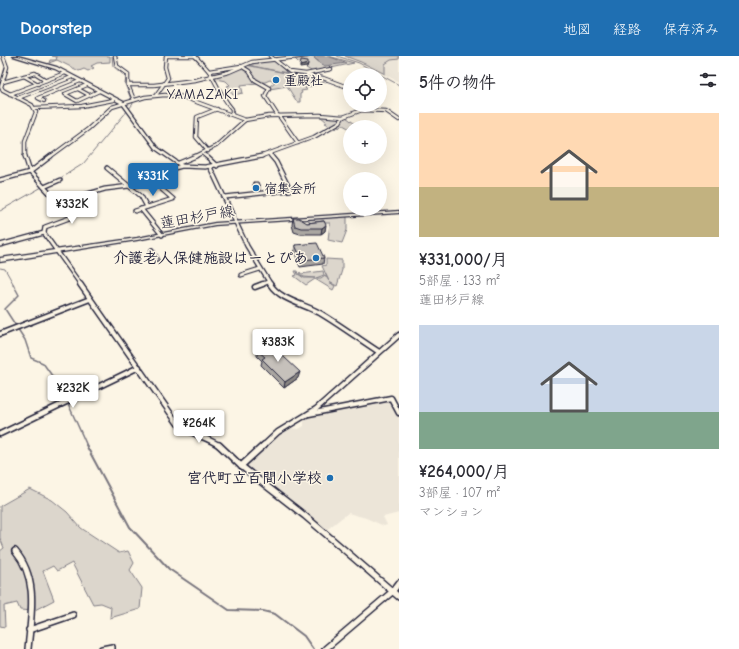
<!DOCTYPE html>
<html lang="ja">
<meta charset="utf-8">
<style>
:root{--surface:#fff;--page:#f2f2f3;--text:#2b2b33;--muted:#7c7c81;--accent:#1f6fb2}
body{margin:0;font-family:"Comic Neue","Klee One",sans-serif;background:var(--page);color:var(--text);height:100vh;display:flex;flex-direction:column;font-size:15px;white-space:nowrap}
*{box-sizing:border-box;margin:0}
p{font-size:13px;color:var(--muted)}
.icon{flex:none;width:22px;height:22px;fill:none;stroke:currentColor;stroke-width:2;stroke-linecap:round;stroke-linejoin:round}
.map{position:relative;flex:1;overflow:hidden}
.panel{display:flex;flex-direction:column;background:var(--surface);width:340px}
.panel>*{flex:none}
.fabs{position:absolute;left:343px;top:12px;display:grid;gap:8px}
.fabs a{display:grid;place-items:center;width:44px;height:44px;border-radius:50%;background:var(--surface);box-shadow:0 4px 16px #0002;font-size:20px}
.price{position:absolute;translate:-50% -34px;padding:0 9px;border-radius:4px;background:#fff;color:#222;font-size:13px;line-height:26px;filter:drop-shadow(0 1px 2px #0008)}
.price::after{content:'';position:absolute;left:50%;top:24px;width:12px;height:9px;margin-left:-6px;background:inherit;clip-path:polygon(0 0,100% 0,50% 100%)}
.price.on{background:var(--accent);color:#fff}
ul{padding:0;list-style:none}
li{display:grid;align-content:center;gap:8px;height:212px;padding:0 20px}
li span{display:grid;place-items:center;height:124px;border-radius:0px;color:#555}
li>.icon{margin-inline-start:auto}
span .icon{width:72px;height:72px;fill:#fffc;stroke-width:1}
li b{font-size:17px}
h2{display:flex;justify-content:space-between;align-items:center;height:48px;padding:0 20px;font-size:17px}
header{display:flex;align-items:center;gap:24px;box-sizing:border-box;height:56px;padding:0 20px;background:var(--accent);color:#fff}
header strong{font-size:19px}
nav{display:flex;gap:22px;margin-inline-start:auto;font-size:14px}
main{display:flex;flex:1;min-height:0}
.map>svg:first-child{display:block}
.built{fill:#ece5d8}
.green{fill:#dcd6cc;stroke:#7f7c84}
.water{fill:#b2adab;stroke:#78757e}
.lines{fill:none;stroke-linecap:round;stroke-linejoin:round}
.stream-far2{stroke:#78757e;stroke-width:1}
.stream-far1{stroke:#78757e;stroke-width:1.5}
.stream{stroke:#78757e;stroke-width:2}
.street-far3-casing{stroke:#22223b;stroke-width:4.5}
.street-far2-casing{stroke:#22223b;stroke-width:5.5}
.street-far1-casing{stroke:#22223b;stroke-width:7}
.street-casing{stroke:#22223b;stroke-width:8}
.secondary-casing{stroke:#22223b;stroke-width:2.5}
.street-far3{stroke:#fcf5e5;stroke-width:2.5}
.street-far2{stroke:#fcf5e5;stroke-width:3}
.street-far1{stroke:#fcf5e5;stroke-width:4}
.street{stroke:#fcf5e5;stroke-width:5}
.secondary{fill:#fcf5e5;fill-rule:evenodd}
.wall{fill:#aaa6a1;stroke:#22223b}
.shaded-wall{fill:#8b8783;stroke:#22223b}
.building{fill:#c6c1bb;stroke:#22223b}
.poi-dot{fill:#1f6fb2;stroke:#fcf5e5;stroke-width:1.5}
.labels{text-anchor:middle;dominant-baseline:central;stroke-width:3;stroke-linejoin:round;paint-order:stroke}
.far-poi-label{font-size:13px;font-weight:bold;fill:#22223b;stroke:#fcf5e5;text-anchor:start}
.far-quarter-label{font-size:14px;letter-spacing:1px;fill:#22223b;stroke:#fcf5e5}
.street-label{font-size:15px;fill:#22223b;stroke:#fcf5e5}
.poi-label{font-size:15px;font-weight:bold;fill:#22223b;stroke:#fcf5e5;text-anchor:end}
</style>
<header>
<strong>Doorstep</strong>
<nav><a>地図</a><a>経路</a><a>保存済み</a></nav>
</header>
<main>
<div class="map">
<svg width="399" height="593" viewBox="0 0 399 593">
<rect width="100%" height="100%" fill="#fcf5e5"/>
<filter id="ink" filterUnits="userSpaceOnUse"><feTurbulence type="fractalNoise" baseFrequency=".025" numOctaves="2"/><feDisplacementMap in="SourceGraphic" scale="8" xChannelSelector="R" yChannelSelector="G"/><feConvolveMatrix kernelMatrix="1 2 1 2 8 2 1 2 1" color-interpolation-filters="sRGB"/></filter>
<g filter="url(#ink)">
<g class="built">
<polygon points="343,0 399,0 399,26 361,6"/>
<polygon points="390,344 399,361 399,457 383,461 387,469 384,470 366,462 348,457 325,475 302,454 275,435 245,409 279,377 288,372 299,373 304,370 304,364 308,361"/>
</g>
<g class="green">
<polygon points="52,0 110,0 110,6 97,7 91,10 94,12 88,15 84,13 79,15 57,4 49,7 50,4 56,4 57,1"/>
<polygon points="316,0 314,2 323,10 345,6 328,0 354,7 313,16 306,12 308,8 298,6 295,3"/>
<polygon points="345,0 399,0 399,3 391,4 385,8 385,18 361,6"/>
<polygon points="274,3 287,17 248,9"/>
<polygon points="246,9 285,17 313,20 328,25 305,32 307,34 301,35 302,37 300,38 300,46 297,46 287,30 270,33 270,30 275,26 270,24 265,26 241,29 243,37 233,39 227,30 230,29 226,25 215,23 214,21"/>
<polygon points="320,59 346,61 359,71 350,71 350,73 343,69 333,73 332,72 333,71 325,67 327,66 320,60 297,60"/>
<polygon points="347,160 347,174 342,187 328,184 330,167 310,167 308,163"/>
<polygon points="326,203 342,204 342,214 337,230 329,226 335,230 333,234 315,223 306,229 294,220 297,219 295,215 297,215 298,218 304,222 315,222 304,221 299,218 300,216 301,218 323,215 324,219 316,222 321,222 325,219 329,225 322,210 326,209"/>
<polygon points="30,433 52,444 67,456 81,472 119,497 128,495 134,507 130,514 142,532 140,553 110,562 111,551 101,547 93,548 72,507 57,515 53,510 43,515 54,544 33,555 20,554 17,547 4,550 5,571 0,570 0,495 4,492 0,482 0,450"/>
</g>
<polygon class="water" points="316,0 328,0 346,7 325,10 314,2"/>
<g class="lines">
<g class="stream-far2">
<polyline points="337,0 359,7 399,29"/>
<polyline points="59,123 83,108 133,48 125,28 126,21 113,10 112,0"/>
<polyline points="0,155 49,127"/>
<polyline points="0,212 5,213 14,229"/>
</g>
<polyline class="stream-far1" points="13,228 19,239 5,253 25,284 31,302 43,307 62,334 87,390"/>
<polyline class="stream" points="86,389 130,471 169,513 229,554 263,555 275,558 304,580 313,593"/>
<defs>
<g id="street-far3">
<polyline points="3,0 7,11 1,31 3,34 32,49 36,56 25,85 25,101"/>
<polyline points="115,0 117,10 128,18 128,29 134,44"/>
<polyline points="166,0 195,0"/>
<path d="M195 0C200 6 209 13 212 20 218 32 223 43 232 53V58"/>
<polyline points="270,0 290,16 306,18 331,13"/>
<polyline points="209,15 241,10 249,15 255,24 269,32 265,40 278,60"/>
<polyline points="307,19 323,22 350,32"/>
<polyline points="24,20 38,28"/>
<polyline points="3,26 35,17 46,24"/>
<polyline points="87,29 65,38 77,45 99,35"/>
<polyline points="128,29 154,29 195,24 229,16 252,6 307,0"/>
<polyline points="78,33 89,39"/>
<polyline points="10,38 65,17"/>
<polyline points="156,39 168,22 165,11 166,0"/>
<polyline points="18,42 72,21"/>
<polyline points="44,45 38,42 80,25"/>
<polyline points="35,52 82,50 113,44"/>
<polyline points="279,60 298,87"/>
<polyline points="208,95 196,81 197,61 217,53"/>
<polyline points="203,98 207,101"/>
<polyline points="269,98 272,101"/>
<polyline points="50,101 88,73 112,51 145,41 165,39 183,41 245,64 269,60 320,59 343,61"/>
<polyline points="194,101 216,90 245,64"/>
<polyline points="259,101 314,81 340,66 343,61 362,54 386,55 399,64"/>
</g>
<g id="street-far2">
<polyline points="25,100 30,116 72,161 45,171 44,177 81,229"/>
<polyline points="206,100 217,110"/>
<polyline points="179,107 196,100"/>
<polyline points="210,111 247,190 271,229"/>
<polyline points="107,112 141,140 147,151"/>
<polyline points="0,124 30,116 51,100"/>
<polyline points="44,131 60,124"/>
<polyline points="225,141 290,134 276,106 271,100"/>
<polyline points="60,146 105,133 138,129 171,113 182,110 205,111 262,100"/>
<polyline points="141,153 162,179"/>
<polyline points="135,155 173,143 151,124"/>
<polyline points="0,189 44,177"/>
<polyline points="152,194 157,203"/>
<polyline points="241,219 260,213"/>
<polyline points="260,229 268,226"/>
</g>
<g id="street-far1">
<path d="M80 228 178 368C190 378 207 381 220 390"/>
<path d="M270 228C280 244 304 248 320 257 340 269 359 283 379 296"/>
<polyline points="255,231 263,228"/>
<polyline points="0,278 90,243"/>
<polyline points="309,358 391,342 399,357"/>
<polyline points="0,378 139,311"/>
<polyline points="263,390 278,376 316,353 399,279"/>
</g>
<g id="street">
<polyline points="219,389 241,410 305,460 399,541"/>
<polyline points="241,410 264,389"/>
<path d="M15 495C39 523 31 559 28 593"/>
<polyline points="29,574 73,559"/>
<polyline points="102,593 112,591 112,593"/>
<polyline points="325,593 392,536 399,527"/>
</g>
<g id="secondary">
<polygon points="13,0 18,0 57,11 124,46 157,91 184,110 181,111 155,93 122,48 55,13"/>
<polygon points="399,155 399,157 215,169 137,184 0,206 0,202 137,182 215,167"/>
</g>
</defs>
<use href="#street-far3" class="street-far3-casing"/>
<use href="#street-far2" class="street-far2-casing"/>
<use href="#street-far1" class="street-far1-casing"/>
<use href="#street" class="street-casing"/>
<use href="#secondary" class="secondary-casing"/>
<use href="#street-far3" class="street-far3"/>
<use href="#street-far2" class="street-far2"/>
<use href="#street-far1" class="street-far1"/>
<use href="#street" class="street"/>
<use href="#secondary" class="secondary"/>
</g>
<g class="wall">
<polygon points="253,126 260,131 260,134 255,135 253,129"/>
<polygon points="293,162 307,167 324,165 325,175 321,178 300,178 294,176 292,169"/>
<polygon points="295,189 324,202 323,208 300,211 294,195"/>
<polygon points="257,294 298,322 284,332 261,309 262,305 257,300"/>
</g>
<g class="shaded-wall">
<polygon points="308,8 307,11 300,12 300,10"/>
<polygon points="326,169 325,175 321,178 322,172"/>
<polygon points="300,316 298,322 284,332 285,326"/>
</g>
<g class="building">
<polygon points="301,4 308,5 308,8 300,10"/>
<polygon points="253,126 258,126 260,131 255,132"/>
<polygon points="293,162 299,162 307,167 324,165 326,169 322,172 301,172 295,170"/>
<polygon points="317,187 324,202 302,204 295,189"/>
<polygon points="269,287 300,316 285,326 262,303 265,301 257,294"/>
</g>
</g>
<g class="poi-dot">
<circle cx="276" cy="24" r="4"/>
<circle cx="256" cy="132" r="4"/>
<circle cx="316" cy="202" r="4"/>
<circle cx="330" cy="422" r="4"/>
</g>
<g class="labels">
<g class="far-poi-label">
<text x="284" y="24">重殿社</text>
<text x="264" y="132">宿集会所</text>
</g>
<g class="far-quarter-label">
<text x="203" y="38">YAMAZAKI</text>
</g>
<g class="street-label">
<text transform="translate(197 161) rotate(-10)">蓮田杉戸線</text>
</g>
<g class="poi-label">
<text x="308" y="202">介護老人保健施設はーとぴあ</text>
<text x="322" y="422">宮代町立百間小学校</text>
</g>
</g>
</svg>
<div class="fabs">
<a><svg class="icon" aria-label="locate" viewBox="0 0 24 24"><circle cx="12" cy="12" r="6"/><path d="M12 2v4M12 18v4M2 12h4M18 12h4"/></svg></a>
<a>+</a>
<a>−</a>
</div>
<b class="price on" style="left:153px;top:141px">¥331K</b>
<b class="price" style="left:72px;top:169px">¥332K</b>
<b class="price" style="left:278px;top:307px">¥383K</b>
<b class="price" style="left:73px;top:353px">¥232K</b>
<b class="price" style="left:199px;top:388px">¥264K</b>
</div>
<section class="panel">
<h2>5件の物件<svg class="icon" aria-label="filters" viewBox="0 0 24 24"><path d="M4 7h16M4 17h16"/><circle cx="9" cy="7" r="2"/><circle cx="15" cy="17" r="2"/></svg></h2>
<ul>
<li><span style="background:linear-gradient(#ffd9b3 60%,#c2b280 0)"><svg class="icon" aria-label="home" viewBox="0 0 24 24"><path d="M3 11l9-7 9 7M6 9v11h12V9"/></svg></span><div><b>¥331,000/月</b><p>5部屋 · 133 m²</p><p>蓮田杉戸線</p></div></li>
<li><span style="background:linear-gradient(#c9d6e8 70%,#7fa58c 0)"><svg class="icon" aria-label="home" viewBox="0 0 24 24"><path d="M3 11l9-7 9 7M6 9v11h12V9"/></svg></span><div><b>¥264,000/月</b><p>3部屋 · 107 m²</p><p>マンション</p></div></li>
</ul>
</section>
</main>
